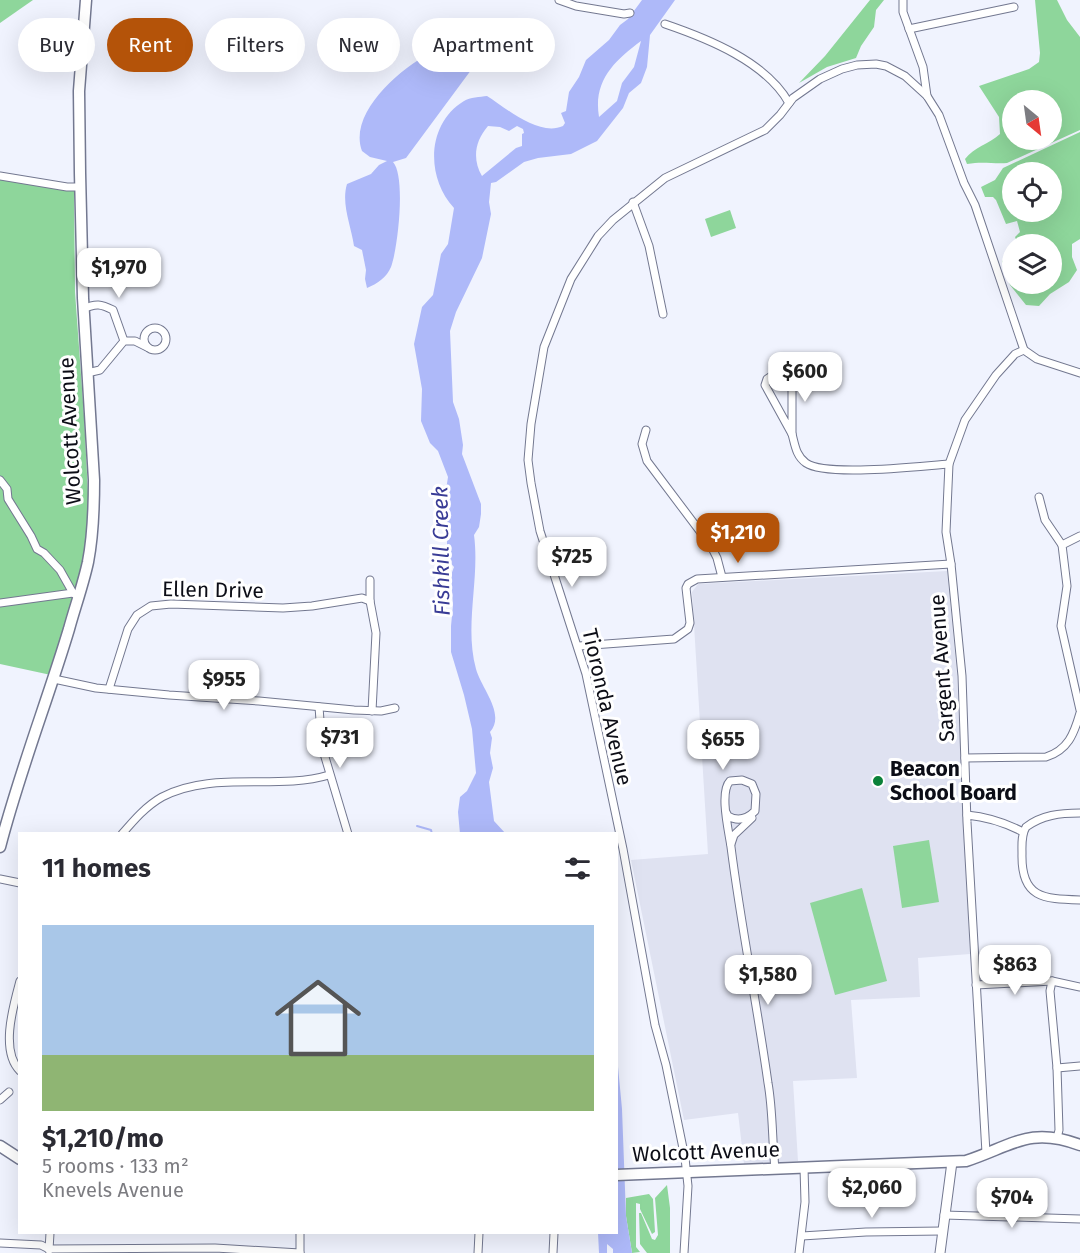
<!DOCTYPE html>
<meta charset="utf-8">
<style>
:root{--surface:#fff;--page:#f2f2f3;--text:#2b2b33;--muted:#7c7c81;--accent:#b45309}
body{margin:0;font-family:"Fira Sans",sans-serif;background:var(--page);color:var(--text);height:100vh;display:flex;flex-direction:column;font-size:22px;white-space:nowrap}
*{box-sizing:border-box;margin:0}
p{font-size:20px;color:var(--muted)}
.icon{flex:none;width:33px;height:33px;fill:none;stroke:currentColor;stroke-width:2;stroke-linecap:round;stroke-linejoin:round}
.map{position:relative;flex:1;overflow:hidden}
.details{position:absolute;left:18px;top:832px;width:600px;height:402px;display:flex;flex-direction:column;background:var(--surface);border-radius:0px;box-shadow:0 6px 24px #0002}
.details>*{flex:none}
.top-card{position:absolute;left:18px;top:18px;width:600px;height:54px;display:flex;gap:12px}
.needle{width:39px;rotate:151deg}
.buttons{position:absolute;left:1002px;top:90px;display:grid;gap:12px}
.buttons a{display:grid;place-items:center;width:60px;height:60px;border-radius:50%;background:var(--surface);box-shadow:0 6px 24px #0002;font-size:30px}
.price{position:absolute;translate:-50% -51px;padding:0 14px;border-radius:12px;background:#fff;color:#222;font-size:20px;line-height:39px;filter:drop-shadow(0 2px 3px #0008)}
.price::after{content:'';position:absolute;left:50%;top:36px;width:18px;height:14px;margin-left:-9px;background:inherit;clip-path:polygon(0 0,100% 0,50% 100%)}
.price.selected{background:var(--accent);color:#fff}
ul{padding:0;list-style:none}
li{display:grid;align-content:center;gap:12px;height:318px;padding:0 24px}
li span{display:grid;place-items:center;height:186px;border-radius:0px;color:#555}
li>.icon{margin-inline-start:auto}
span .icon{width:108px;height:108px;fill:#fffc;stroke-width:1}
li b{font-size:26px}
h2{display:flex;justify-content:space-between;align-items:center;height:72px;padding:0 24px;font-size:26px}
.chip{padding:0 21px;border-radius:27px;background:var(--surface);box-shadow:0 6px 24px #0002;font-size:21px;line-height:54px}
.chip.selected{background:var(--accent);color:#fff}
.map>svg:first-child{display:block}
.built{fill:#dfe2f1}
.green{fill:#8ed69b;fill-rule:evenodd}
.water{fill:#aeb9f9;fill-rule:evenodd}
.lines{fill:none;stroke-linecap:round;stroke-linejoin:round}
.stream{stroke:#aeb9f9;stroke-width:2}
.minor-casing{stroke:#737890;stroke-width:9}
.tertiary-casing{stroke:#737890;stroke-width:11}
.secondary-casing{stroke:#737890;stroke-width:13}
.minor{stroke:#fff;stroke-width:7}
.tertiary{stroke:#fff;stroke-width:9}
.secondary{stroke:#fff;stroke-width:10}
.poi-dot{fill:#0b8139;stroke:#fff;stroke-width:2}
.labels{text-anchor:middle;dominant-baseline:central;stroke-width:6;stroke-linejoin:round;paint-order:stroke}
.street-label{font-size:21px;fill:#0c0d16;stroke:#fff}
.poi-label{font-size:21px;font-weight:bold;fill:#0c0d16;stroke:#fff;text-anchor:start}
.water-label{font-size:22px;font-style:italic;fill:#393c96;stroke:#fff}
</style>
<div class="map">
<svg width="1080" height="1253" viewBox="0 0 1080 1253">
<rect width="100%" height="100%" fill="#f0f3fe"/>
<polygon class="built" points="947,571 957,675 970,954 918,958 920,997 851,1000 857,1078 793,1081 798,1161 744,1164 738,1113 684,1120 631,860 708,854 692,592 698,584"/>
<g class="green">
<polygon points="0,0 33,0 0,23"/>
<polygon points="870,0 884,0 876,10 874,27 861,46 856,58 827,67 799,83 825,56"/>
<path d="M1035 0H1057L1067 20 1080 37V130L1007 163C992 164 983 161 967 164L965 159C974 147 989 144 1000 134L999 117 979 86 1029 69 1039 62 1040 53ZM1012 100H1052V140H1012Z"/>
<path d="M1080 132V239L1072 244V257L1077 270 1069 282 1050 294 1039 306 1026 305 1010 285 1002 261 1012 256V284H1052V244H1018L1015 237 1020 232 1017 221 1006 224 996 200 993 197H985L981 187 995 180 1003 168ZM1012 172H1052V212H1012Z"/>
<polygon points="0,178 74,190 75,292 84,416 90,532 84,566 51,675 0,664"/>
<polygon points="730,210 736,228 711,237 705,219"/>
<polygon points="929,840 939,902 902,908 893,846"/>
<polygon points="862,888 887,981 835,995 810,903"/>
<polygon points="667,1185 670,1208 670,1253 647,1253 640,1244 639,1213 641,1213 652,1239 655,1240 658,1235 655,1198"/>
<polygon points="649,1194 653,1199 655,1232 652,1234 640,1209 640,1204 636,1203 636,1247 640,1252 632,1253 626,1216 626,1198"/>
</g>
<g class="water">
<path d="M642 0H675L650 35 647 67 641 83 629 93 623 108 597 141 571 154 538 158 524 162 496 182 491 183 489 202 491 214 482 258 456 312 450 331 453 402 459 419 463 445 462 454 481 504V514L479 527 474 535C480 579 464 625 476 669 481 688 506 714 490 732L492 738 490 753 493 768 489 782 494 821 506 834H460L458 812 460 797 467 791 476 773 472 729 464 695 451 652V626L453 605 451 575 454 567 447 559V537L442 516 448 477 438 451 430 443 421 421 422 389 414 344 422 307 433 295 441 254 448 244 454 208C426 178 426 124 464 101 470 97 480 97 487 96 506 108 539 137 563 126L565 123 561 113 566 111 569 92 579 77 586 60 609 40 620 25 628 19ZM641 41 634 67 622 83 617 101 599 117C593 81 614 61 641 41ZM488 126 500 127 509 131 517 126 523 129 524 133 522 134V146L516 148 482 176C472 159 475 141 488 126Z"/>
<path d="M461 48 472 52 477 62 406 158 393 162C406 176 398 248 391 267 387 277 377 284 367 288L365 279 366 270 362 250 354 246C351 225 341 204 347 184L371 174 379 165 387 161 370 157 362 151C348 114 399 69 429 54 439 49 451 49 461 48Z"/>
<polygon points="617,1056 622,1109 626,1216 632,1253 613,1253 613,1249 607,1244 607,1253 599,1253 598,1233 616,1233"/>
</g>
<g class="lines">
<polyline class="stream" points="417,826 431,830 432,834"/>
<defs>
<g id="minor">
<polyline points="559,0 576,6 624,14 630,13"/>
<polyline points="903,0 903,12 923,67 927,96"/>
<path d="M665 24C709 39 766 62 789 103"/>
<polyline points="909,29 1014,7"/>
<polyline points="0,176 67,187 81,187"/>
<polyline points="633,202 649,246 663,314"/>
<path d="M83 309C96 303 101 304 113 310L124 341"/>
<circle cx="155" cy="339" r="11"/>
<polyline points="87,373 100,370 124,341 135,341 147,347"/>
<polygon points="776,373 785,375 792,383 792,434 765,385 767,379"/>
<polyline points="646,430 642,444 647,461 711,546 717,558 722,577"/>
<path d="M792 434C795 445 796 456 806 463 826 477 920 466 949 464"/>
<polyline points="0,480 7,489 8,499 31,536 37,549 44,553 60,570 73,593 79,597"/>
<polyline points="1039,497 1045,520 1062,545"/>
<polyline points="1080,536 1062,545 1067,586 1061,626 1080,710"/>
<polyline points="370,580 370,601 376,633 372,711"/>
<polyline points="0,603 73,593"/>
<polyline points="579,646 674,639 688,629 690,623 686,588 688,584 697,579 951,564"/>
<polyline points="54,679 96,688 169,695 259,701 354,710 381,711 395,708"/>
<polyline points="109,689 128,629 137,615 151,606 171,604 283,608 312,606 362,598 370,601"/>
<polyline points="319,707 322,747 348,834"/>
<path d="M965 758 1046 757C1068 750 1074 734 1080 713"/>
<path d="M726 812 728 816C738 822 747 819 755 811L756 794 752 784 742 780 730 781C719 792 729 832 731 847 741 926 757 1004 768 1083 773 1111 772 1140 775 1169"/>
<path d="M1080 813C1060 813 1042 815 1026 827 1021 835 1022 845 1022 854 1021 898 1043 899 1080 900"/>
<path d="M967 815C988 817 1004 822 1023 832"/>
<path d="M122 834C134 820 146 806 162 797 213 770 276 791 329 775"/>
<polyline points="731,844 734,835 752,818"/>
<polyline points="0,879 20,883"/>
<path d="M20 981C13 1007 0 1051 20 1071"/>
<polyline points="1052,981 1050,991 1057,1068 1059,1130 1057,1138"/>
<polyline points="976,985 1052,981 1080,987"/>
<polyline points="1057,1068 1080,1066"/>
<polyline points="0,1100 9,1092"/>
<polyline points="986,1153 967,822 962,676 951,564 946,532 949,464 965,420 996,375 1015,354 1024,350"/>
<polyline points="944,1215 1080,1219"/>
<polyline points="802,1236 866,1232 942,1231"/>
<polyline points="0,1243 41,1245 49,1249 215,1248 300,1253"/>
<polyline points="49,1250 50,1233"/>
<polyline points="300,1253 300,1233"/>
<polyline points="478,1253 479,1233"/>
<polyline points="553,1253 554,1233"/>
<polyline points="684,1253 688,1186 685,1158 666,1065 655,1025 623,849 586,674 540,531 531,483 528,460 531,424 544,347 571,279 598,236 613,220 665,178 765,130 780,115 793,98 820,79 842,69 857,65 876,64 886,66 905,76 927,96 939,115 964,183 975,205 1024,350 1037,359 1080,373"/>
<polyline points="799,1253 805,1202 804,1168"/>
</g>
<polyline id="tertiary" points="940,1253 952,1162"/>
<g id="secondary">
<path d="M0 847C19 773 47 702 69 629 75 607 83 585 88 562 93 536 94 507 94 480L83 298 80 173 79 91 86 0"/>
<polyline points="0,1146 20,1159"/>
<path d="M616 1175 966 1161C1012 1146 1029 1126 1080 1145"/>
</g>
</defs>
<use href="#minor" class="minor-casing"/>
<use href="#tertiary" class="tertiary-casing"/>
<use href="#secondary" class="secondary-casing"/>
<use href="#minor" class="minor"/>
<use href="#tertiary" class="tertiary"/>
<use href="#secondary" class="secondary"/>
</g>
<circle class="poi-dot" cx="878" cy="781" r="6"/>
<g class="labels">
<g class="street-label">
<text transform="translate(70 431) rotate(-93)">Wolcott Avenue</text>
<text transform="translate(213 590) rotate(1)">Ellen Drive</text>
<text transform="translate(942 668) rotate(-94)">Sargent Avenue</text>
<text transform="translate(607 707) rotate(77)">Tioronda Avenue</text>
<text transform="translate(706 1152) rotate(-2)">Wolcott Avenue</text>
</g>
<g class="poi-label">
<text x="890" y="769">Beacon<tspan x="890" dy="24">School Board</tspan></text>
</g>
<g class="water-label">
<text transform="translate(441 551) rotate(-91)">Fishkill Creek</text>
</g>
</g>
</svg>
<div class="buttons">
<a><svg class="needle" viewBox="-14 -14 28 28"><path d="M0-13l5 13h-10z" fill="#e53935"/><path d="M0 13l5-13h-10z" fill="#7c7c81"/></svg></a>
<a><svg class="icon" aria-label="locate" viewBox="0 0 24 24"><circle cx="12" cy="12" r="6"/><path d="M12 2v4M12 18v4M2 12h4M18 12h4"/></svg></a>
<a><svg class="icon" aria-label="layers" viewBox="0 0 24 24"><path d="M12 4l9 5-9 5-9-5zM3 14l9 5 9-5"/></svg></a>
</div>
<b class="price" style="left:119px;top:299px">$1,970</b>
<b class="price" style="left:805px;top:403px">$600</b>
<b class="price selected" style="left:738px;top:564px">$1,210</b>
<b class="price" style="left:572px;top:588px">$725</b>
<b class="price" style="left:224px;top:711px">$955</b>
<b class="price" style="left:340px;top:769px">$731</b>
<b class="price" style="left:723px;top:771px">$655</b>
<b class="price" style="left:1015px;top:996px">$863</b>
<b class="price" style="left:768px;top:1006px">$1,580</b>
<b class="price" style="left:872px;top:1219px">$2,060</b>
<b class="price" style="left:1012px;top:1229px">$704</b>
<div class="top-card">
<a class="chip">Buy</a>
<a class="chip selected">Rent</a>
<a class="chip">Filters</a>
<a class="chip">New</a>
<a class="chip">Apartment</a>
</div>
<section class="details">
<h2>11 homes<svg class="icon" aria-label="filters" viewBox="0 0 24 24"><path d="M4 7h16M4 17h16"/><circle cx="9" cy="7" r="2"/><circle cx="15" cy="17" r="2"/></svg></h2>
<ul>
<li><span style="background:linear-gradient(#a9c7e8 70%,#8fb573 0)"><svg class="icon" aria-label="home" viewBox="0 0 24 24"><path d="M3 11l9-7 9 7M6 9v11h12V9"/></svg></span><div><b>$1,210/mo</b><p>5 rooms · 133 m²</p><p>Knevels Avenue</p></div></li>
</ul>
</section>
</div>
